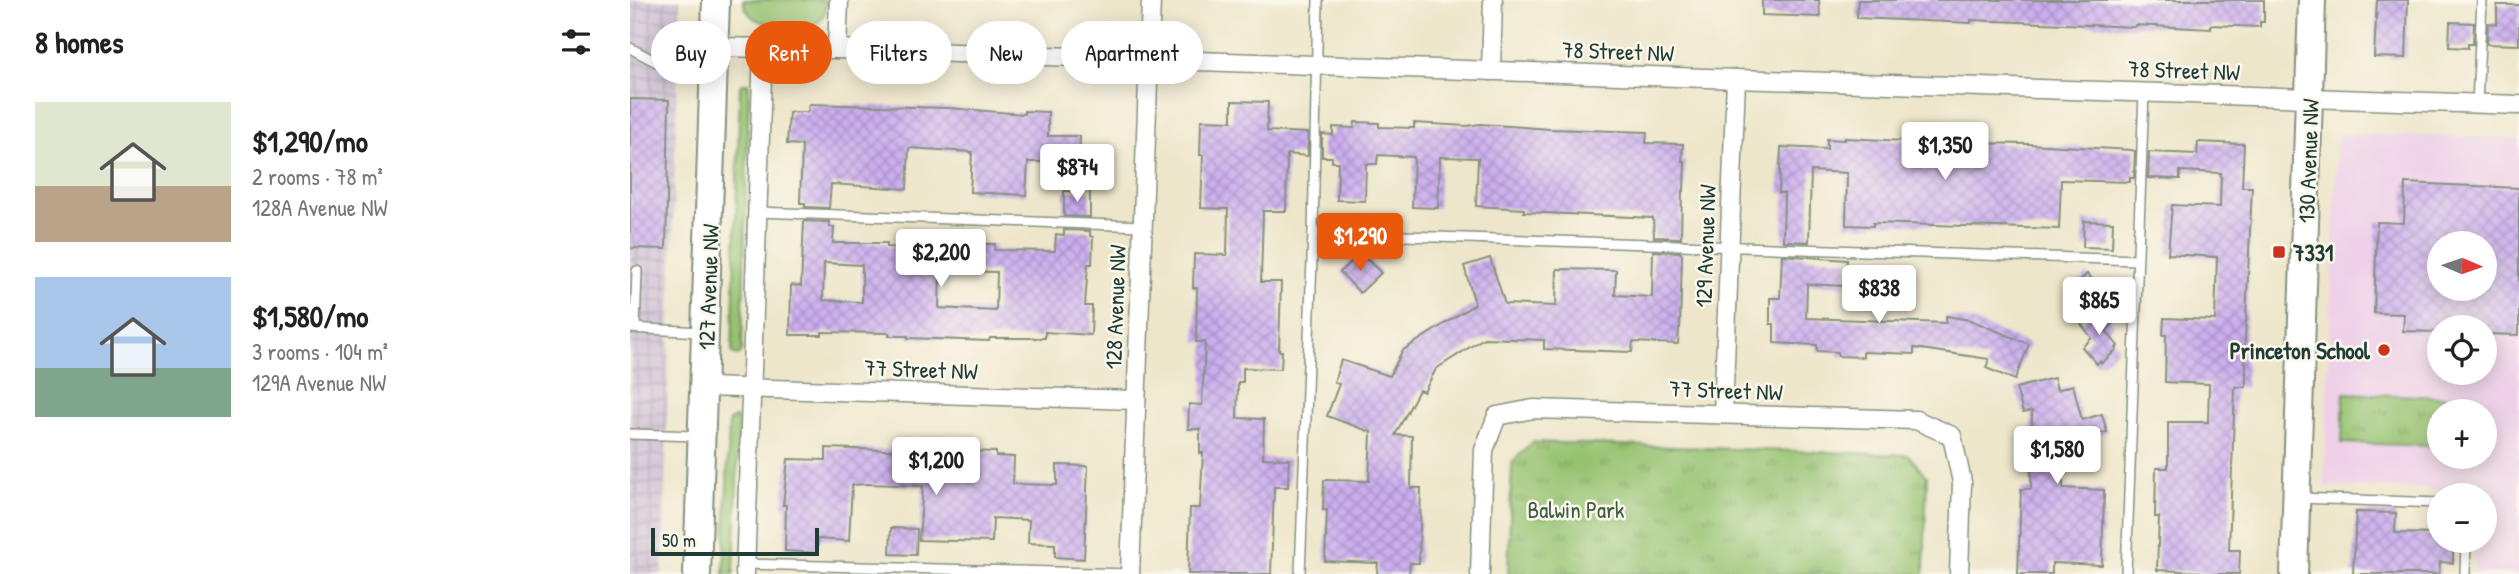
<!DOCTYPE html>
<meta charset="utf-8">
<style>
:root{--surface:#fff;--page:#f2f2f2;--text:#222;--muted:#767676;--accent:#ea580c}
body{margin:0;font-family:"Patrick Hand",sans-serif;background:var(--page);color:var(--text);height:100vh;display:flex;flex-direction:column;font-size:26px;white-space:nowrap}
*{box-sizing:border-box;margin:0}
p{font-size:23px;color:var(--muted)}
.icon{flex:none;width:38px;height:38px;fill:none;stroke:currentColor;stroke-width:2;stroke-linecap:round;stroke-linejoin:round}
.map{position:relative;flex:1;overflow:hidden}
.details{display:flex;flex-direction:column;background:var(--surface);width:630px}
.details>*{flex:none}
.banner{position:absolute;left:21px;top:21px;width:665px;height:63px;display:flex;gap:14px}
.needle{width:46px;rotate:92deg}
.fabs{position:absolute;left:1797px;top:231px;display:grid;gap:14px}
.fabs a{display:grid;place-items:center;width:70px;height:70px;border-radius:50%;background:var(--surface);box-shadow:0 4px 18px #0003;font-size:35px}
.scale{position:absolute;left:21px;bottom:18px;width:168px;box-sizing:border-box;padding-left:7px;border:4px solid #1f3d34;border-top:0;font-size:19px;line-height:24px;white-space:nowrap;color:#1f3d34;-webkit-text-stroke:5px #fbf7ec;paint-order:stroke}
.price{position:absolute;translate:-50% -60px;padding:0 16px;border-radius:7px;background:#fff;color:#222;font-size:23px;line-height:46px;filter:drop-shadow(0 2px 4px #0008)}
.price::after{content:'';position:absolute;left:50%;top:42px;width:21px;height:16px;margin-left:-10px;background:inherit;clip-path:polygon(0 0,100% 0,50% 100%)}
.price.current{background:var(--accent);color:#fff}
ul{padding:0;list-style:none}
li{display:flex;align-items:center;gap:21px;height:175px;padding:0 35px}
li span{display:grid;place-items:center;flex:none;width:196px;height:140px;border-radius:0px;color:#555}
li>.icon{margin-inline-start:auto}
span .icon{width:84px;height:84px;fill:#fffc;stroke-width:1}
li b{font-size:30px}
h2{display:flex;justify-content:space-between;align-items:center;height:84px;padding:0 35px;font-size:30px}
.chip{padding:0 24px;border-radius:32px;background:var(--surface);box-shadow:0 4px 18px #0003;font-size:24px;line-height:63px}
.chip.current{background:var(--accent);color:#fff}
main{display:flex;flex:1;min-height:0}
.map>svg:first-child{display:block}
.built{fill:#eed0e8;fill-rule:evenodd}
.industrial{fill:url(#industrial-grid)}
.grass{fill:#97c371;stroke:#5b8052;stroke-width:2}
.park{fill:url(#park-tufts);stroke:#5b8052;stroke-width:2}
.building{fill:url(#building-cross-hatch);fill-rule:evenodd}
.lines{fill:none;stroke-linecap:round;stroke-linejoin:round}
.lane-casing{stroke:#86927f;stroke-width:12}
.street-casing{stroke:#86927f;stroke-width:21}
.secondary-casing{stroke:#86927f;stroke-width:30}
.lane{stroke:#fff;stroke-width:9}
.street{stroke:#fff;stroke-width:18}
.secondary{stroke:#fff;stroke-width:26}
.poi-dot{fill:#c8321e;stroke:#fbf7ec;stroke-width:2.5}
.labels{text-anchor:middle;dominant-baseline:central;stroke-width:5;stroke-linejoin:round;paint-order:stroke}
.street-label{font-size:23px;fill:#1f3d34;stroke:#fbf7ec}
.poi-label{font-size:23px;font-weight:bold;fill:#1f3d34;stroke:#fbf7ec;text-anchor:start}
.park-label{font-size:23px;fill:#3d5e43;stroke:#fbf7ec}
</style>
<main>
<section class="details">
<h2>8 homes<svg class="icon" aria-label="filters" viewBox="0 0 24 24"><path d="M4 7h16M4 17h16"/><circle cx="9" cy="7" r="2"/><circle cx="15" cy="17" r="2"/></svg></h2>
<ul>
<li><span style="background:linear-gradient(#dfe7d0 60%,#b9a48a 0)"><svg class="icon" aria-label="home" viewBox="0 0 24 24"><path d="M3 11l9-7 9 7M6 9v11h12V9"/></svg></span><div><b>$1,290/mo</b><p>2 rooms · 78 m²</p><p>128A Avenue NW</p></div></li>
<li><span style="background:linear-gradient(#a9c7e8 65%,#7fa58c 0)"><svg class="icon" aria-label="home" viewBox="0 0 24 24"><path d="M3 11l9-7 9 7M6 9v11h12V9"/></svg></span><div><b>$1,580/mo</b><p>3 rooms · 104 m²</p><p>129A Avenue NW</p></div></li>
</ul>
</section>
<div class="map">
<svg width="1889" height="574" viewBox="0 0 1889 574">
<defs>
<pattern id="industrial-grid" width="8" height="8" patternUnits="userSpaceOnUse" patternTransform="scale(1.75)"><rect width="8" height="8" fill="#ccbed4"/><path d="M0 4h8M4 0v8" fill="none" stroke="#a59cad"/></pattern>
<pattern id="park-tufts" width="24" height="20" patternUnits="userSpaceOnUse" patternTransform="scale(1.75)"><rect width="24" height="20" fill="#97c371"/><path d="M3 7l-1-3M5 7V3M7 7l1-3M15 17l-1-3M17 17v-4M19 17l1-3" fill="none" stroke="#7ba05e"/></pattern>
<pattern id="building-cross-hatch" width="8" height="8" patternUnits="userSpaceOnUse" patternTransform="scale(1.75)"><rect width="8" height="8" fill="#ccaeef"/><path d="M0 0l8 8M0 8l8-8" fill="none" stroke="#a58fc2"/></pattern>
</defs>
<rect width="100%" height="100%" fill="#fbf7ec"/>
<filter id="ink" filterUnits="userSpaceOnUse"><feTurbulence type="fractalNoise" baseFrequency=".0143" numOctaves="2"/><feDisplacementMap in="SourceGraphic" scale="14" xChannelSelector="R" yChannelSelector="G"/><feConvolveMatrix kernelMatrix="1 2 1 2 8 2 1 2 1" color-interpolation-filters="sRGB"/></filter>
<filter id="wash" filterUnits="userSpaceOnUse"><feTurbulence type="fractalNoise" baseFrequency=".00686" numOctaves="4" result="noise"/><feDisplacementMap in="SourceGraphic" scale="28" xChannelSelector="R" yChannelSelector="G"/><feGaussianBlur stdDeviation="1.57" result="paint"/><feColorMatrix in="noise" values="0 0 0 0 0 0 0 0 0 0 0 0 0 0 0 0 0 1.4 0 .05"/><feComposite in="paint" operator="in"/></filter>
<g filter="url(#wash)">
<rect width="100%" height="100%" fill="#eee6ca"/>
<path class="built" d="M1707 134 1889 139V574H1844L1845 541H1855V495H1846V491L1694 486ZM1810 243H1855V289H1810ZM1810 327H1855V373H1810ZM1810 411H1855V457H1810Z"/>
<polygon class="industrial" points="0,0 50,0 32,574 0,574"/>
<g class="grass">
<path d="M113 0H197C196 10 195 18 186 24 177 26 167 25 158 24 138 24 118 24 113 0Z"/>
<polygon points="113,83 118,83 119,86 112,351 109,355 105,355 102,352 110,86"/>
<polygon points="106,418 109,423 104,574 94,574 99,421"/>
</g>
<g class="park">
<polygon points="1714,393 1838,398 1837,411 1810,411 1809,446 1712,443"/>
<polygon points="903,442 1278,455 1297,476 1294,574 878,574 882,462"/>
</g>
<g id="blocks">
<g class="building">
<polygon points="1132,0 1189,0 1190,17 1132,15"/>
<polygon points="1228,0 1634,0 1634,22 1630,22 1630,27 1581,25 1581,29 1505,25 1505,27 1341,20 1341,23 1227,18"/>
<polygon points="1747,0 1778,0 1776,58 1744,57"/>
<polygon points="1867,5 1889,5 1889,45 1857,44 1858,23 1867,24"/>
<polygon points="1820,22 1844,23 1843,44 1838,44 1838,48 1819,47"/>
<polygon points="0,99 39,100 36,249 0,248"/>
<polygon points="602,101 638,102 637,131 678,133 678,156 657,154 656,211 633,211 631,282 651,282 649,351 652,351 651,369 613,368 613,382 608,382 607,418 634,419 633,458 659,459 658,487 644,487 641,574 558,574 560,508 570,508 573,453 570,453 570,429 558,429 559,404 572,405 575,342 566,342 567,288 563,288 564,254 597,255 598,209 571,208 573,155 570,155 571,120 602,121"/>
<polygon points="179,104 318,108 394,114 394,111 418,112 418,136 450,136 449,162 398,162 396,195 340,192 342,152 279,148 277,189 201,184 199,208 175,207 175,203 170,203 172,145 157,144 159,112 178,112"/>
<polygon points="725,122 749,123 749,127 784,128 784,123 837,126 850,124 920,129 1017,132 1016,143 1053,144 1052,161 1055,161 1054,191 1052,191 1051,238 1024,237 1023,218 894,212 894,209 846,206 848,158 810,157 808,208 782,207 784,157 748,155 747,164 736,164 735,201 707,200 708,162 702,162 702,157 692,157 692,134 703,135 703,127 724,128"/>
<polygon points="1215,138 1295,142 1398,144 1501,150 1505,151 1504,178 1500,178 1500,182 1431,180 1429,229 1243,223 1243,226 1216,225 1217,173 1181,171 1179,242 1153,241 1154,193 1149,193 1151,147 1197,149 1197,139 1215,140"/>
<polygon points="1568,142 1614,144 1612,187 1622,187 1614,362 1616,362 1616,387 1605,387 1599,550 1610,550 1609,574 1571,574 1571,572 1527,570 1529,517 1525,517 1526,468 1538,468 1538,422 1578,422 1579,384 1535,382 1536,335 1533,335 1534,318 1585,320 1587,257 1538,254 1542,205 1590,207 1591,173 1550,171 1550,179 1518,178 1519,152 1567,154"/>
<path d="M1775 183 1889 188V335L1855 334V327H1810V332L1773 331 1774 314 1744 313 1747 222 1774 223ZM1810 243H1855V289H1810Z"/>
<polygon points="434,191 460,191 460,217 434,216"/>
<path d="M174 221 199 222V227H204L203 243H257V247L338 251V244H365L364 250 425 251 426 234 434 235V230L460 231V236L463 237 462 264H458L455 306H462L461 335 415 332V338H360L359 341 278 338V336H259V333L192 332V335H160L161 285 171 286ZM194 263 232 265V302L193 300ZM310 271 367 272 366 311 309 308Z"/>
<polygon points="1454,221 1483,222 1482,248 1453,247"/>
<polygon points="1023,251 1050,252 1052,255 1050,328 1049,328 1048,344 1003,342 1002,352 914,349 914,340 854,338 806,369 794,392 789,390 765,435 782,436 781,488 791,488 789,563 780,563 779,574 747,574 748,563 695,561 697,510 693,510 694,480 739,481 741,432 697,416 709,384 704,382 711,360 760,376 772,351 845,304 834,266 860,258 875,304 926,306 927,269 986,270 985,295 1022,297"/>
<polygon points="731,253 751,273 730,293 710,272"/>
<polygon points="1152,255 1217,260 1215,286 1177,284 1176,318 1316,323 1316,316 1340,320 1399,344 1385,380 1356,368 1359,359 1284,348 1284,354 1233,352 1233,357 1208,356 1208,352 1187,351 1187,345 1144,343 1144,324 1140,324 1140,298 1150,298"/>
<polygon points="1457,274 1476,294 1455,314 1436,294"/>
<polygon points="1468,308 1483,324 1476,331 1488,346 1486,348 1487,349 1472,363 1470,361 1467,364 1452,347 1462,338 1451,324"/>
<polygon points="1424,378 1427,390 1443,385 1452,420 1472,414 1477,432 1433,445 1433,488 1474,490 1472,565 1422,563 1422,574 1388,574 1391,489 1401,489 1402,411 1393,413 1386,388"/>
<polygon points="196,448 341,453 341,451 366,452 366,456 384,457 383,484 427,485 427,465 458,466 454,559 425,557 425,544 398,543 399,520 363,518 362,542 289,540 293,486 238,484 222,485 219,541 188,539 187,553 155,551 156,505 153,505 158,459 196,460"/>
<polygon points="1726,512 1766,513 1765,533 1810,534 1810,541 1823,541 1823,563 1810,562 1809,574 1723,574"/>
<polygon points="261,528 287,529 286,555 260,554"/>
</g>
</g>
</g>
<g filter="url(#ink)">
<use href="#blocks" fill-opacity="0" stroke="#86927f" stroke-width="2"/>
<g class="lines">
<defs>
<g id="lane">
<polyline points="0,48 51,75 82,76"/>
<polyline points="1847,104 1852,0"/>
<polyline points="127,212 513,226"/>
<polyline points="683,233 1507,260"/>
<polyline points="0,328 71,332"/>
<polyline points="5,328 7,271"/>
<polyline points="0,434 68,436"/>
<polyline points="1668,498 1810,503"/>
<polyline points="116,564 500,574"/>
<polyline points="670,574 683,233 688,0"/>
<polyline points="1496,574 1514,93"/>
<polyline points="1835,574 1836,541"/>
</g>
<g id="street">
<polyline points="85,47 207,49 1889,105"/>
<polyline points="207,49 209,0"/>
<polyline points="861,71 863,0"/>
<polyline points="75,387 506,400"/>
<polyline points="1093,414 1106,79"/>
<polyline points="115,574 133,47"/>
<polyline points="500,574 521,0"/>
<polyline points="850,574 854,450 867,416 903,409 1286,420 1322,436 1332,482 1329,574"/>
</g>
<g id="secondary">
<polyline points="67,574 86,0"/>
<polyline points="1664,574 1682,0"/>
</g>
</defs>
<use href="#lane" class="lane-casing"/>
<use href="#street" class="street-casing"/>
<use href="#secondary" class="secondary-casing"/>
<use href="#lane" class="lane"/>
<use href="#street" class="street"/>
<use href="#secondary" class="secondary"/>
</g>
</g>
<g class="poi-dot">
<rect x="1642" y="245" width="14" height="14" rx="3.5"/>
<circle cx="1754" cy="350" r="7"/>
</g>
<g class="labels">
<g class="street-label">
<text transform="translate(988 51) rotate(2)">78 Street NW</text>
<text transform="translate(1554 70) rotate(2)">78 Street NW</text>
<text transform="translate(1678 161) rotate(-88)">130 Avenue NW</text>
<text transform="translate(1075 246) rotate(-88)">129 Avenue NW</text>
<text transform="translate(78 287) rotate(-88)">127 Avenue NW</text>
<text transform="translate(485 307) rotate(-88)">128 Avenue NW</text>
<text transform="translate(291 369) rotate(2)">77 Street NW</text>
<text transform="translate(1096 390) rotate(2)">77 Street NW</text>
</g>
<g class="poi-label">
<text x="1663" y="252">7331</text>
<text x="1740" y="350" text-anchor="end">Princeton School</text>
</g>
<g class="park-label">
<text x="946" y="509">Balwin Park</text>
</g>
</g>
</svg>
<div class="fabs">
<a><svg class="needle" viewBox="-14 -14 28 28"><path d="M0-13l5 13h-10z" fill="#e53935"/><path d="M0 13l5-13h-10z" fill="#767676"/></svg></a>
<a><svg class="icon" aria-label="locate" viewBox="0 0 24 24"><circle cx="12" cy="12" r="6"/><path d="M12 2v4M12 18v4M2 12h4M18 12h4"/></svg></a>
<a>+</a>
<a>−</a>
</div>
<div class="scale">50 m</div>
<b class="price" style="left:1315px;top:182px">$1,350</b>
<b class="price" style="left:447px;top:204px">$874</b>
<b class="price current" style="left:730px;top:273px">$1,290</b>
<b class="price" style="left:311px;top:289px">$2,200</b>
<b class="price" style="left:1249px;top:325px">$838</b>
<b class="price" style="left:1469px;top:337px">$865</b>
<b class="price" style="left:1427px;top:486px">$1,580</b>
<b class="price" style="left:306px;top:497px">$1,200</b>
<div class="banner">
<a class="chip">Buy</a>
<a class="chip current">Rent</a>
<a class="chip">Filters</a>
<a class="chip">New</a>
<a class="chip">Apartment</a>
</div>
</div>
</main>
